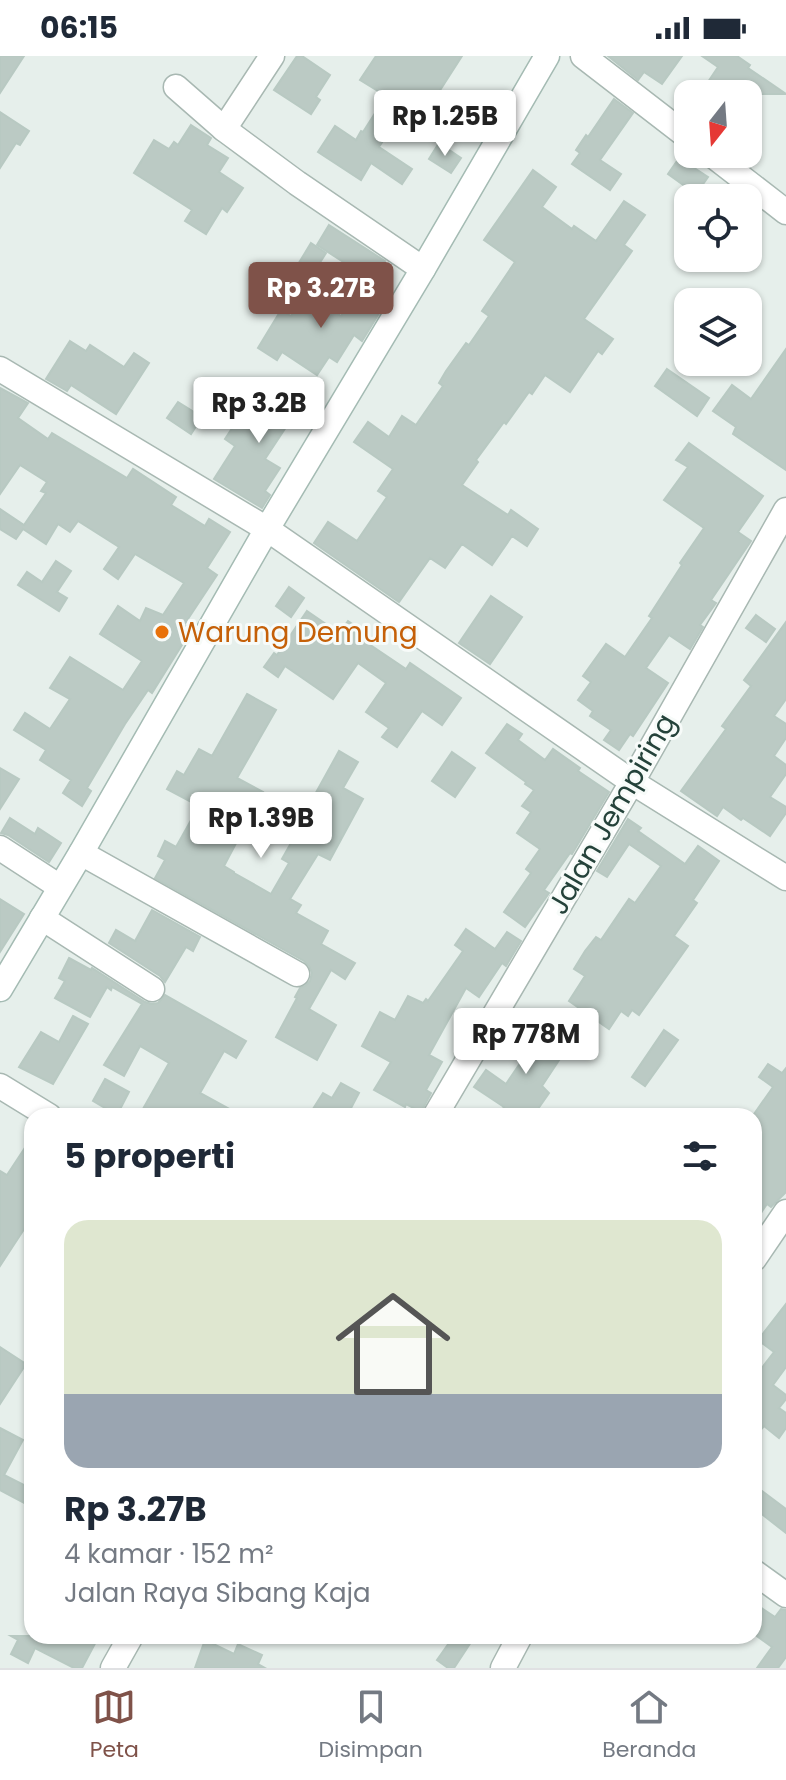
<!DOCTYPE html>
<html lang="id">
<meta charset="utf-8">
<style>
:root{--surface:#fff;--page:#f2f2f3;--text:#1f2937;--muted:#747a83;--line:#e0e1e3;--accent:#7f5249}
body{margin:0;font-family:Poppins,sans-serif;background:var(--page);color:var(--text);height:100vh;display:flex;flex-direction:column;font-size:30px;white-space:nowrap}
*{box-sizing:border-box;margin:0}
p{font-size:26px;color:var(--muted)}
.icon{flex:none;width:44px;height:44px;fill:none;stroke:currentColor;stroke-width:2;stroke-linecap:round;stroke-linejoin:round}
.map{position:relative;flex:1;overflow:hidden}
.details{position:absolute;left:24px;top:1052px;width:738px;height:536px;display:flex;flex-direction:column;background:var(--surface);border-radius:24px;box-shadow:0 2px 6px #0004}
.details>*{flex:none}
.needle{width:52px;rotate:197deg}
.controls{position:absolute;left:674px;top:24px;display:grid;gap:16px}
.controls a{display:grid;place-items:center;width:88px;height:88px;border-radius:16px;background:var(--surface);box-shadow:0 2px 6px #0004;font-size:40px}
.price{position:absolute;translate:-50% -68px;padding:0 18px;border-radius:8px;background:#fff;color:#222;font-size:26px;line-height:52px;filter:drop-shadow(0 2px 4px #0008)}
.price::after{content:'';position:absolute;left:50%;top:48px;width:24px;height:18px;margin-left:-12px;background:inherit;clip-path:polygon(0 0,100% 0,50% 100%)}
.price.selected{background:var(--accent);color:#fff}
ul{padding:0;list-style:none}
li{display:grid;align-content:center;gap:16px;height:424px;padding:0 40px}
li span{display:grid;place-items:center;height:248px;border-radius:24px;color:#555}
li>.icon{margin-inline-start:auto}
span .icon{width:144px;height:144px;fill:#fffc;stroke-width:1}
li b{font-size:34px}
h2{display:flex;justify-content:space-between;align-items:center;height:96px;padding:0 40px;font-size:34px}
.status{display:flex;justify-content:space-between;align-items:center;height:56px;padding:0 40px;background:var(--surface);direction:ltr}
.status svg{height:22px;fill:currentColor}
.tab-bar{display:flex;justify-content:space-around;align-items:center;height:112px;border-top:2px solid var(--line);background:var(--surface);font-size:22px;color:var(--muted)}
.tab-bar a{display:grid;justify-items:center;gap:4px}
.tab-bar .selected{color:var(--accent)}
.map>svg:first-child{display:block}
.building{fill:#bbcac4;stroke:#b8c9c2;stroke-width:2}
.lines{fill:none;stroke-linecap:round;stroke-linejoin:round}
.minor-casing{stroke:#a8b8b2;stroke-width:27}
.secondary-casing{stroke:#a4bbb3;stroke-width:27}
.minor{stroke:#fff;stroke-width:24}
.secondary{stroke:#fff;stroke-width:24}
.food-dot{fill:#e8710a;stroke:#f7fbf9;stroke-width:3}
.labels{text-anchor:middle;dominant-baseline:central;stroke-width:6;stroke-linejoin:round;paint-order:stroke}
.food-label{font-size:28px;fill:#c56008;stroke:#f7fbf9;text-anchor:start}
.street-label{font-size:28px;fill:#24423a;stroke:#f7fbf9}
</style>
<div class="status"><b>06:15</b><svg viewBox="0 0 49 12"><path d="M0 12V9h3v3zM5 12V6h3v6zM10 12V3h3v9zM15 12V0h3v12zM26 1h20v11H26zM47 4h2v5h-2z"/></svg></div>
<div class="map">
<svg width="786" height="1612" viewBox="0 0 786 1612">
<rect width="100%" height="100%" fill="#e6efeb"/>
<g class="building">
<polygon points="0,0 24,0 0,37"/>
<polygon points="297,0 302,0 330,19 316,41 320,44 311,58 274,34"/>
<polygon points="376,0 462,0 437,39 449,47 436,66 409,49 399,60 379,91 412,113 402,128 371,107 361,124 318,96 335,70 356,84 361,75 363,76 386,40 360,24"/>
<polygon points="608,0 682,0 662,28 644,16 638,24"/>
<polygon points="702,0 737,0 750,9 748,12 786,38 718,38 706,29 718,11"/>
<polygon points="614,43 633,57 600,104 621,118 610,134 572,108 580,97 576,94 586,79 588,81"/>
<polygon points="0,56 29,75 20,89 16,87 0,112"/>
<polygon points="191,69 211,82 207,89 228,102 219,116 243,132 227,156 222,152 206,178 185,165 192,154 134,117 154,84 169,93 174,86 178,89"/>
<polygon points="439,87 461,102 451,117 429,103"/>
<polygon points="679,102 708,121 696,138 668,118"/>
<polygon points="533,114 556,131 542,151 572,173 574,170 596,185 624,145 645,159 624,189 632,195 584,263 613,283 602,298 598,295 570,336 545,319 532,338 529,336 506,368 504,366 476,404 478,406 462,429 508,459 511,454 538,473 527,490 512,480 492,509 462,488 445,512 430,502 399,546 314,487 328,466 357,485 387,441 378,435 393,413 354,386 368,366 389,381 402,360 416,369 443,330 439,327 446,315 466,287 469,289 489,260 482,255 515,206 484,184"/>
<polygon points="329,169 385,205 373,225 317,189"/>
<polygon points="311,187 326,197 309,224 294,215"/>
<polygon points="361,230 386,246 362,285 354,279 337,306 329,301 317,319 282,296 277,304 258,292 281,254 291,260 305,236 341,260"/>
<polygon points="70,285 86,295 90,289 124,311 134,297 149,307 116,358 71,329 67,335 46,323"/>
<polygon points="786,293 786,414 733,378 736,371 713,355 732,329 751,343"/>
<polygon points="667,313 709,342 697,360 655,330"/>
<polygon points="300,329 313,337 301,355 298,353 265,403 280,412 265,435 270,439 262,452 214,423 235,390 225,383 244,354 253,359 271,331 290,343"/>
<polygon points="0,332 28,347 18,362 48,383 52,377 127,422 133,413 176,441 171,449 205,470 209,463 230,476 207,512 217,519 184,569 192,573 152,637 148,634 125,668 87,732 91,735 82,750 63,737 71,724 40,704 46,694 14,674 25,657 50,673 70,643 50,632 70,601 123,634 142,605 100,578 118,550 140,565 146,552 163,559 184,527 135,498 118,523 104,513 119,491 78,465 70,476 58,468 46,488 23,473 16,483 0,473 0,453 24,469 46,437 41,435 47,426 20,409 0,438"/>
<polygon points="178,346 202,361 191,378 167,362"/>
<polygon points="689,387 763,440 738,476 751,485 711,544 716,547 700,569 703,571 690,593 669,579 646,612 668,627 633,680 630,678 619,694 604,684 611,674 590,660 593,655 578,644 591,626 583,620 606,588 625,601 652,562 649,560 682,509 680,507 704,472 664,444 688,411 676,404"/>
<polygon points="56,505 71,515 57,536 67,542 59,555 18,529 27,516 42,526"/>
<polygon points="289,531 304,542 291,561 276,550"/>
<polygon points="491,540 522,561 490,608 459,587"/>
<polygon points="307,555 339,577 348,565 364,576 360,582 406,613 410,607 461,642 442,669 422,655 397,691 382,681 389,672 366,656 386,627 358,607 333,643 285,610 278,621 264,611 274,597 277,599"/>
<polygon points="756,559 775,573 766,586 746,572"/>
<polygon points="786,566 786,643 774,660 786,668 786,682 774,700 786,709 786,718 770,741 786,751 786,757 770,780 743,762 741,764 723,751 717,760 681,735 726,673 722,670 751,630 744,624"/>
<polygon points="247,638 276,654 237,722 263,736 224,810 234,816 234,817 271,838 289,807 282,803 295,780 288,776 308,739 313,742 339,695 358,706 343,732 363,743 330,804 318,798 290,843 301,849 296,857 328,875 321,888 355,907 345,923 331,914 309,953 336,969 317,1004 276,981 297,942 295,941 300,932 305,930 310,925 312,917 309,910 304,905 155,822 165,804 158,800 165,785 176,791 199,750 167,733 177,715 184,719 199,693 212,700"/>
<polygon points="507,668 522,678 518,684 545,704 553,693 580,712 578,715 609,736 572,798 570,797 544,834 549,837 525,871 504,856 531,817 526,813 540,793 517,777 531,756 522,750 534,734 525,728 526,726 486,697"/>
<polygon points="452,696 475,712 455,741 432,725"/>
<polygon points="0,712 19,723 0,753"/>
<polygon points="10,762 35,778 38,772 61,787 49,806 8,779 1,777"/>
<polygon points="628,763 641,772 638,775 685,808 698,790 719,805 693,844 697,847 674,880 688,890 639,959 632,954 628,960 621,955 609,973 569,945 585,920 574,913 585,895 596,881 601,884 629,843 635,847 661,810 629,788 607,821 597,815"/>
<polygon points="0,843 24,858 0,896"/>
<polygon points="152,854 200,881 193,895 186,891 165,926 160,920 109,887 116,874 135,885"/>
<polygon points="466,873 495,893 507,876 521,885 506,910 502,907 479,941 466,932 429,999 442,1006 426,1034 431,1037 421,1056 406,1048 405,1051 374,1034 391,1006 362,990 380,956 395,964 408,940 423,947 426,943 428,945 463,895 455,889"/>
<polygon points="69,902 91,914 92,912 145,946 152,948 158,947 165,939 246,985 236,1002 224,995 200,1037 242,1060 139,1060 169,1007 140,990 124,1020 104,1009 142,948 112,931 111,934 107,931 90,961 55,942 65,925 59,922"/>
<polygon points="73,960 88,968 53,1028 19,1011 41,976 59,986"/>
<polygon points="540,969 569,989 542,1030 549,1037 533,1060 498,1060 504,1051 474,1031 486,1014 506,1028 525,1000 520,997"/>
<polygon points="664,974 678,984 645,1030 632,1021"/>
<polygon points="768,1008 782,1017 786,1012 786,1136 771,1151 767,1148 754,1167 754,1058 773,1031 759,1021"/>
<polygon points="105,1023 129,1036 117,1059 93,1045"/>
<polygon points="341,1027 359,1037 351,1052 364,1060 322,1060 323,1059 313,1053 323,1037 332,1042"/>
<polygon points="32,1081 32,1161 0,1210 0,1115 7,1119"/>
<polygon points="786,1248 786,1311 773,1329 786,1339 786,1343 779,1352 786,1357 786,1372 779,1382 764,1370 754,1382 754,1314 758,1317 774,1296 758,1284"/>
<polygon points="0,1291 26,1308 0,1348"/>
<polygon points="0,1372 23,1384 4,1419 32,1433 32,1451 0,1434"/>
<polygon points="754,1429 786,1453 786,1477 754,1452"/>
<polygon points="754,1547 775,1561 781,1553 786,1554 786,1601 778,1612 757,1612 772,1591 754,1578"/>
<polygon points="11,1580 99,1580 82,1612 74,1612 35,1592 28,1607 11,1598 18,1584"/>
<polygon points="454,1580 475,1580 454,1612 448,1612 437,1604"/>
<polygon points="205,1584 234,1598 238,1588 262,1599 258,1608 265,1612 195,1612"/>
</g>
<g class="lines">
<defs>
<g id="minor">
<polyline points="583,0 688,81"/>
<polyline points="176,31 224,73 297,127 423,213"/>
<polyline points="224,73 272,0"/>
<polyline points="711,98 786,156"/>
<polyline points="0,313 267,473 632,726 786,822"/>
<polyline points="0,792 60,831"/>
<polyline points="81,797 297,918"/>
<polyline points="42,862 152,933"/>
<polyline points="0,1030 49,1060"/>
<polyline points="435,1060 632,726 786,454"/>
<polyline points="754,1203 786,1156"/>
<polyline points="754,1516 786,1539"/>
<polyline points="113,1612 131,1580"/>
<polyline points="503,1612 520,1580"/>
</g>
<polyline id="secondary" points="0,933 81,797 267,473 423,213 547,0"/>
</defs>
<use href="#minor" class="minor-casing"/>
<use href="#secondary" class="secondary-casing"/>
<use href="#minor" class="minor"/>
<use href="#secondary" class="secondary"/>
</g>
<circle class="food-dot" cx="162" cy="576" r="8"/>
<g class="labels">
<g class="food-label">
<text x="178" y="576">Warung Demung</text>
</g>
<g class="street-label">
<text transform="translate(612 758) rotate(-60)">Jalan Jempiring</text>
</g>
</g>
</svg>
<div class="controls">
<a><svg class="needle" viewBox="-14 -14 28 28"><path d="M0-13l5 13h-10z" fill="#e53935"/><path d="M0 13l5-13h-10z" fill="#747a83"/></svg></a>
<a><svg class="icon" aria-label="locate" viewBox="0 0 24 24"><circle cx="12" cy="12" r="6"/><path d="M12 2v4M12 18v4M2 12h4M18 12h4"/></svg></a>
<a><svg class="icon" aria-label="layers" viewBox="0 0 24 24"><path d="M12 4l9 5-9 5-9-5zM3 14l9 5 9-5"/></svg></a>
</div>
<b class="price" style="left:445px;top:102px">Rp 1.25B</b>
<b class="price selected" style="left:321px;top:274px">Rp 3.27B</b>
<b class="price" style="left:259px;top:389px">Rp 3.2B</b>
<b class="price" style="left:261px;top:804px">Rp 1.39B</b>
<b class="price" style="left:526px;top:1020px">Rp 778M</b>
<section class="details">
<h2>5 properti<svg class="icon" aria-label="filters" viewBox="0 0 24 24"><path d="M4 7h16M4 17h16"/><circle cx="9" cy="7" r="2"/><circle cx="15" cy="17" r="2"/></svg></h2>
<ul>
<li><span style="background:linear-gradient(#dfe7d0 70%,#9aa5b1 0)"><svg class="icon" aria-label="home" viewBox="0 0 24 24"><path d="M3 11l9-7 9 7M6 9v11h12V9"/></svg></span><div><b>Rp 3.27B</b><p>4 kamar · 152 m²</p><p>Jalan Raya Sibang Kaja</p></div></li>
</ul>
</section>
</div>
<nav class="tab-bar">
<a class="selected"><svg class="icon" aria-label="map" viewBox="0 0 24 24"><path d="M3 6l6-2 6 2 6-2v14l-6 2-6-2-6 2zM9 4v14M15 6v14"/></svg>Peta</a>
<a><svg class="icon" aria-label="saved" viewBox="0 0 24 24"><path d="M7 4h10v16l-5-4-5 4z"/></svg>Disimpan</a>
<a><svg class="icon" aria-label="home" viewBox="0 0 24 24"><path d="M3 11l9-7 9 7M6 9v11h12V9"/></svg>Beranda</a>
</nav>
